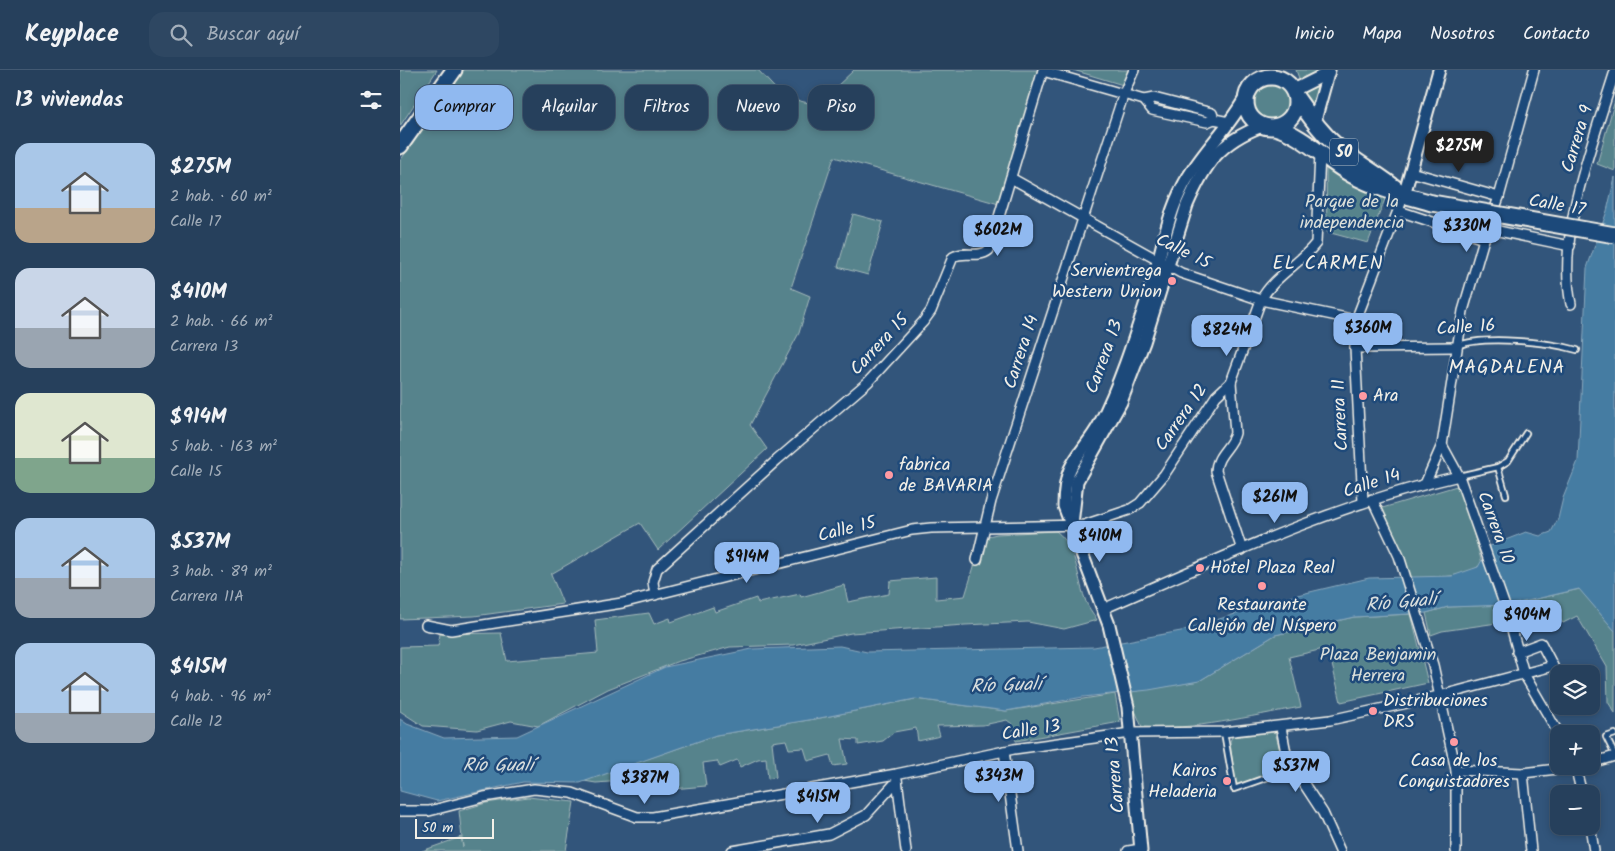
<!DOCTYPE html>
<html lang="es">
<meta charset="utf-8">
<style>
:root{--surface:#26405c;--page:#2e4762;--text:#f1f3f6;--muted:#a4afbb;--line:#425972;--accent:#90b9f0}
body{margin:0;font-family:Kalam,sans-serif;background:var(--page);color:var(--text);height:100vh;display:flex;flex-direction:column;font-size:19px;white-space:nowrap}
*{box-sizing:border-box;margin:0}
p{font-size:16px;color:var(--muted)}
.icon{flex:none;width:28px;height:28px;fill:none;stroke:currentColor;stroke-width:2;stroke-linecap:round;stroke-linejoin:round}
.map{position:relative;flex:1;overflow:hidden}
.panel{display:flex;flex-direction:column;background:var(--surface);width:400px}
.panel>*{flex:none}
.banner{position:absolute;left:15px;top:15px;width:475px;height:45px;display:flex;gap:10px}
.controls{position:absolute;left:1150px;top:595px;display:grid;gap:10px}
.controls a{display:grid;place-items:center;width:50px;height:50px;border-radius:10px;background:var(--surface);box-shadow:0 2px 8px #0003,0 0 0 1px var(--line);font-size:25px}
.scale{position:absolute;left:15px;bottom:12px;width:79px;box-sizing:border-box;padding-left:5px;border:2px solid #f4f1e8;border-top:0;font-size:14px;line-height:18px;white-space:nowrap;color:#f4f1e8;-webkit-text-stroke:4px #1f4a7a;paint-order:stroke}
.price{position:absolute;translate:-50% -42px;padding:0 11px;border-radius:10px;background:var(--accent);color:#111;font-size:16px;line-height:32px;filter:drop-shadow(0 1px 2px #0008)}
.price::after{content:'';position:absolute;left:50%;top:30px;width:15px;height:11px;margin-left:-8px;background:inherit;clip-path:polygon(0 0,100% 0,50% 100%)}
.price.on{background:#222;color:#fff}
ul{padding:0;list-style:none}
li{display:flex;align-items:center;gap:15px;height:125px;padding:0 15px}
li span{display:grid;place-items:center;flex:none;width:140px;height:100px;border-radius:15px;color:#555}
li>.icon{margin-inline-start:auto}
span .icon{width:60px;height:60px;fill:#fffc;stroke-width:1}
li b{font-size:21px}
h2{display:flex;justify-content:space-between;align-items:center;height:60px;padding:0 15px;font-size:21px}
.pill{padding:0 18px;border-radius:15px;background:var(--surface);box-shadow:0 2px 8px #0003,0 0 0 1px var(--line);font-size:18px;line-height:45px}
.pill.on{background:var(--accent);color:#111}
header{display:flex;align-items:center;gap:30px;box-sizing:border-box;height:70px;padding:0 25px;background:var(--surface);border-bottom:1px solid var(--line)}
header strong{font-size:24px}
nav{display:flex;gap:28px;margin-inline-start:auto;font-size:18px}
.search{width:350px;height:45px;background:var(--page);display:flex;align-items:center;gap:12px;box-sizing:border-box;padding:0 18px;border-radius:15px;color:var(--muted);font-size:19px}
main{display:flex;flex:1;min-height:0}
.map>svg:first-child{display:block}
.green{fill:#56838c;stroke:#a5baba}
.water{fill:#457ba2;stroke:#8baabe}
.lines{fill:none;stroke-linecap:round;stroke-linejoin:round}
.service-casing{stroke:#f4f1e8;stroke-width:8}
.minor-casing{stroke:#f4f1e8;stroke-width:12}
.tertiary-casing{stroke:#f4f1e8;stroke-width:15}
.trunk-casing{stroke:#f4f1e8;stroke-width:19}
.service{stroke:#1f4a7a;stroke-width:4.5}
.minor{stroke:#1f4a7a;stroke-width:9}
.tertiary{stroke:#1f4a7a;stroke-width:11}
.trunk{stroke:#1f4a7a;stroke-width:15}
.trunk-bridge-casing{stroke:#f4f1e8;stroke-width:19;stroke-linecap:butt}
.trunk-bridge{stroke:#1f4a7a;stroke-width:15}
.poi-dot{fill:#ff9aa2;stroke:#1f4a7a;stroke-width:2}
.labels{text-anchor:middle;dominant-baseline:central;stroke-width:5;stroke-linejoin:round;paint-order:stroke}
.shield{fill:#1f4a7a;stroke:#b4bfc7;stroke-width:1}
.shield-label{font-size:16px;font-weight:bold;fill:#f4f1e8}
.street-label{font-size:18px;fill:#f4f1e8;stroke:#1f4a7a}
.park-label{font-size:18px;fill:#dce0da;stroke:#1f4a7a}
.poi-label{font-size:18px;fill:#f4f1e8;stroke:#1f4a7a;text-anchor:start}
.neighbourhood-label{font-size:19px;letter-spacing:1px;fill:#f4f1e8;stroke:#1f4a7a}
.water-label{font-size:19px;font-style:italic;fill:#dadfde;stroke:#1f4a7a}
</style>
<header>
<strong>Keyplace</strong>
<div class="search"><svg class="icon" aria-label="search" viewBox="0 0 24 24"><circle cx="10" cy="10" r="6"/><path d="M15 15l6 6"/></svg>Buscar aquí</div>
<nav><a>Inicio</a><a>Mapa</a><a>Nosotros</a><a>Contacto</a></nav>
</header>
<main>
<section class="panel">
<h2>13 viviendas<svg class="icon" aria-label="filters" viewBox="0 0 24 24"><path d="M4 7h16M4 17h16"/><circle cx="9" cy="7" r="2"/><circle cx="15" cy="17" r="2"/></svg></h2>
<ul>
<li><span style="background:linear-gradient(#a9c7e8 65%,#b9a48a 0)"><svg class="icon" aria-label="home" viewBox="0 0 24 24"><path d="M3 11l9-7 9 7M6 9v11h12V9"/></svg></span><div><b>$275M</b><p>2 hab. · 60 m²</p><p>Calle 17</p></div></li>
<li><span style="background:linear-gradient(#c9d6e8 60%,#9aa5b1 0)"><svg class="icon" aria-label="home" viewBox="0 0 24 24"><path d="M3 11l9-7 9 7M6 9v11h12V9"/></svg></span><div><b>$410M</b><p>2 hab. · 66 m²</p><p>Carrera 13</p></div></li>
<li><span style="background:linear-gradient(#dfe7d0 65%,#7fa58c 0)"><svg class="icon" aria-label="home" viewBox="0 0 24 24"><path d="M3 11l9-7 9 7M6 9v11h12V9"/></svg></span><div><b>$914M</b><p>5 hab. · 163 m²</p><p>Calle 15</p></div></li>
<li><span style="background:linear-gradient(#a9c7e8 60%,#9aa5b1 0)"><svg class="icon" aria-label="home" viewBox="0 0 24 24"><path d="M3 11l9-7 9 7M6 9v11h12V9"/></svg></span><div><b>$537M</b><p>3 hab. · 89 m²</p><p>Carrera 11A</p></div></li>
<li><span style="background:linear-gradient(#a9c7e8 70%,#9aa5b1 0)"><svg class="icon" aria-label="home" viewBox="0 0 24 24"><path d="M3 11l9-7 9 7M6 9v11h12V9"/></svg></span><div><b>$415M</b><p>4 hab. · 96 m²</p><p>Calle 12</p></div></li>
</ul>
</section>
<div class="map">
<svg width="1215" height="781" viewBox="0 0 1215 781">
<rect width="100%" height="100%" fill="#32557b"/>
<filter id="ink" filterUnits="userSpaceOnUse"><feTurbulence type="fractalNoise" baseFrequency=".02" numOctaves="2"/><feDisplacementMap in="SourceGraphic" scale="10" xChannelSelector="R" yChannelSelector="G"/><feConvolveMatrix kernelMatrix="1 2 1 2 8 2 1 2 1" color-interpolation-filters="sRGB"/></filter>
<g filter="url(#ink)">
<g class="green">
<polygon points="0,0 37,0 0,56"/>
<polygon points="62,0 358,0 383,27 417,35 454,0 640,0 599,134 434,87 391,218 410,226 399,263 350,355 367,379 258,480 240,453 151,504 163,534 74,546 0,549 0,91"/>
<polygon points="673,0 729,0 723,15"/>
<polygon points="896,0 922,0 912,35 907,31"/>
<circle cx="871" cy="32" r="18"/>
<polygon points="1215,30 1215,101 1197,94"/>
<polygon points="926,99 985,129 968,173 927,162"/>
<polygon points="453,144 483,152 468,205 438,197"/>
<path d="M1060 415 1082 493C1068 509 1027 508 1008 508L979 439Z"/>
<path d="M656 461C678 478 676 505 685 529 687 536 693 543 697 550L664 559 628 552 565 555 451 563 393 575 330 577 276 592 208 619 138 656 111 651 77 660 23 656 0 641V577L38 576 40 564 101 563 107 591 198 583 195 550 249 543 254 554 270 548 271 552 313 537 315 542 356 528 358 533 400 524 401 527 444 515 448 532 489 524 490 511 536 507V529L565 526 583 467 597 464Z"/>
<polygon points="1180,519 1215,561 1215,643 1208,632 1207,597 1177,546 1163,553 1151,539 1116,554 1110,535"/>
<polygon points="1097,535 1104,552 1042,561 1031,565 1026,543 1048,537"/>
<path d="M1011 544 1028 613 941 632 928 578 889 587 901 637C849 646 794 661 742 657L731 631V622L799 611 875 565 954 547Z"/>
<polygon points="715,624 720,652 616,671 612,654 607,650 583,655 537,656 540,666 518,671 516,658 494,662 483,671 458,675 458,670 442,669 447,694 433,696 430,685 408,691 404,678 389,679 386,670 372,672 376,707 368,709 366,688 358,689 340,697 337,690 320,697 317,691 303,693 306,716 239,722 236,710 196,713 184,711 316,665 415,649 515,629 606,641"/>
<polygon points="875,662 884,694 882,699 841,715 835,714 830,671 832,667"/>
<polygon points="128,727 174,732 166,781 22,781 61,767 63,777 59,741 86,733"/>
</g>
<polygon class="water" points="1215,107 1215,561 1179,519 1110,535 1048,537 1026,543 954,547 875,565 799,611 749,620 683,627 606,641 515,629 415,649 316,665 180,713 123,712 37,731 0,721 0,649 7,654 44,668 117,666 265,597 352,579 440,576 467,582 694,577 781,561 893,526 969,508 1052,506 1078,497 1090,476 1126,462 1140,466 1151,462 1158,449 1163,428 1178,391 1187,198 1207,141"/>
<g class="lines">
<defs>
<g id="service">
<path d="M1057 276C1083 265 1149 272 1177 280"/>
<polyline points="1098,397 1106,425"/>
<polyline points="1059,406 1098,397 1108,391 1126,363"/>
<polyline points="824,662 834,719 894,698"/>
<polyline points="1215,664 1206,667 1215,685"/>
</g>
<g id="minor">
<polyline points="643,1 744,30 754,28 812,43 814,49"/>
<polyline points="744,30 752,40 807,52 814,49 829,52"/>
<polyline points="1011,102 1099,127"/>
<polyline points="611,108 781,203 861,230 956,250"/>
<polyline points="999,141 1084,169"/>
<polyline points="1089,159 1170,176"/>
<path d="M1171 234C1156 163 1194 70 1215 1"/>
<polyline points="955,278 1056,277"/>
<path d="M831 312 835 363C832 377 816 385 816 401L842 480"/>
<polyline points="1042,375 1059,406 1084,477 1108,545 1124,604 1159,664"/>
<polyline points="1025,414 1042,375 1063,241 1084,169 1099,127 1134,0"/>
<polyline points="972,429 999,486 1033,595 1056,700 1056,781"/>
<polyline points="963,432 955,278 956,250 1004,125"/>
<polyline points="577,490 591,431 724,23 734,0"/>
<path d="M255 525 253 512 257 499 377 390 468 312 523 252 531 241 553 187C564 180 578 189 589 180L643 0"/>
<path d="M703 539C819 489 935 434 1059 406"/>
<path d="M26 555 51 560 222 533 512 460 531 458 684 455 729 440 740 433 764 405 816 326 831 312 861 230C874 206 900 194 916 173L920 84"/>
<polyline points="881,657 887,688 923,743 940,781"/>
<polyline points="604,681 618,781"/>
<polyline points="1191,693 1215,686"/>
<polyline points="1175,696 1182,724"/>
<polyline points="1056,700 1123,703 1182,696"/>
<polyline points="1123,703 1131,781"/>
<polyline points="497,709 506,781"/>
<polyline points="0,741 29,741 84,727 134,719 172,723 237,747 253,747 496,704 614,679 731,663 824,662 930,650 1039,626 1153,596 1141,573 1117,582"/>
<polyline points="1190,756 1194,781"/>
<polyline points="332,781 429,764 466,745 497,711"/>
<polyline points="728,781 741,779"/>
</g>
<g id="tertiary">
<polyline points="894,20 928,3"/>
<polyline points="914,54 929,0"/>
<polyline points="1004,125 1039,0"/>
<path d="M672 454 677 411 721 332 744 272 787 135C805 94 819 72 862 56"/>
<path d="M741 781 728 637 709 555 664 436C664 424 665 411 670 399 677 384 691 370 699 355 722 311 737 260 752 213 762 181 767 146 783 116 800 83 829 59 846 26"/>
</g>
<g id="trunk">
<circle cx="871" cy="32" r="25"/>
<path d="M896 27C909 45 921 63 939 78 958 94 980 105 999 121"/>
<path d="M875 57C905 66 925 90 952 105 977 119 1004 125 1032 133"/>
<polyline points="0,76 54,0"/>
</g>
</defs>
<use href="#service" class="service-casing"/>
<use href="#minor" class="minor-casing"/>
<use href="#tertiary" class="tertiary-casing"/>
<use href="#trunk" class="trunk-casing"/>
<use href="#service" class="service"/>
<use href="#minor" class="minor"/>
<use href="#tertiary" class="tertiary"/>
<use href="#trunk" class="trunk"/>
<defs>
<polyline id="trunk-bridge" points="1032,133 1215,165"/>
</defs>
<use href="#trunk-bridge" class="trunk-bridge-casing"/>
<use href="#trunk-bridge" class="trunk-bridge"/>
</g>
</g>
<g class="poi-dot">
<circle cx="772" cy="211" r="5"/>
<circle cx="963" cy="326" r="5"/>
<circle cx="489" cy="405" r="5"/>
<circle cx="800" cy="498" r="5"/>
<circle cx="862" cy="516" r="5"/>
<circle cx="973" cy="641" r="5"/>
<circle cx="1054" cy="672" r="5"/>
<circle cx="827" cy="711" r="5"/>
</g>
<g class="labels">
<rect class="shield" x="930" y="68.5" width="28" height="27" rx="4"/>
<g class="shield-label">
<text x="944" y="82">50</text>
</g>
<g class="street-label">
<text transform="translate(1178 69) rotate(-73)">Carrera 9</text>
<text transform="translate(1157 136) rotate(10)">Calle 17</text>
<text transform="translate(783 182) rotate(26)">Calle 15</text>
<text transform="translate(1066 258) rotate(-4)">Calle 16</text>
<text transform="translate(480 275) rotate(-47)">Carrera 15</text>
<text transform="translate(622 282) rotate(-72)">Carrera 14</text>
<text transform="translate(705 287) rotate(-70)">Carrera 13</text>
<text transform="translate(941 345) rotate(-93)">Carrera 11</text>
<text transform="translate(782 348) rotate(-55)">Carrera 12</text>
<text transform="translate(972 414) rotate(-18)">Calle 14</text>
<text transform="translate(1095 458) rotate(70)">Carrera 10</text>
<text transform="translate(447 460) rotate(-14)">Calle 15</text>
<text transform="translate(631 661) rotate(-9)">Calle 13</text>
<text transform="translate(716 705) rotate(-95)">Carrera 13</text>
</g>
<g class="park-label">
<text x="952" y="132">Parque de la<tspan x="952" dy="21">independencia</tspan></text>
<text x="978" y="585">Plaza Benjamin<tspan x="978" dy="21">Herrera</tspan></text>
</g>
<g class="poi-label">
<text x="762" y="201" text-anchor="end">Servientrega<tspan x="762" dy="21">Western Union</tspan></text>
<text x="973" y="326">Ara</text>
<text x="499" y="395">fabrica<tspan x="499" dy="21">de BAVARIA</tspan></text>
<text x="810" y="498">Hotel Plaza Real</text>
<text x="862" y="535" text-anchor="middle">Restaurante<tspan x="862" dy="21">Callejón del Níspero</tspan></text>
<text x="983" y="631">Distribuciones<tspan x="983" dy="21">DRS</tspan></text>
<text x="1054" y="691" text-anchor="middle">Casa de los<tspan x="1054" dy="21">Conquistadores</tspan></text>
<text x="817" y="701" text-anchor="end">Kairos<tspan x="817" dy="21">Heladeria</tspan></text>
</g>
<g class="neighbourhood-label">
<text x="928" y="194">EL CARMEN</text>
<text x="1107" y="298">MAGDALENA</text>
</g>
<g class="water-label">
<text transform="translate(1001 533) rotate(-5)">Río Gualí</text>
<text transform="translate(606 616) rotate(-2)">Río Gualí</text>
<text x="98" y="696">Río Gualí</text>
</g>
</g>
</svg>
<div class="controls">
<a><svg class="icon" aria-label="layers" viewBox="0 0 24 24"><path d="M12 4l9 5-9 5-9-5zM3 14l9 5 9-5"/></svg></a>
<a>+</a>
<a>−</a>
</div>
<div class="scale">50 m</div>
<b class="price on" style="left:1059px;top:103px">$275M</b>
<b class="price" style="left:1067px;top:183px">$330M</b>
<b class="price" style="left:598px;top:187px">$602M</b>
<b class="price" style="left:968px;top:285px">$360M</b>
<b class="price" style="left:827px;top:287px">$824M</b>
<b class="price" style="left:875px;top:454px">$261M</b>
<b class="price" style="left:700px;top:493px">$410M</b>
<b class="price" style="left:347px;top:514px">$914M</b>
<b class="price" style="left:1127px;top:572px">$904M</b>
<b class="price" style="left:896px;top:723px">$537M</b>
<b class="price" style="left:599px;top:733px">$343M</b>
<b class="price" style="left:245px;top:735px">$387M</b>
<b class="price" style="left:418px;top:754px">$415M</b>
<div class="banner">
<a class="pill on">Comprar</a>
<a class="pill">Alquilar</a>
<a class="pill">Filtros</a>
<a class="pill">Nuevo</a>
<a class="pill">Piso</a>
</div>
</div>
</main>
